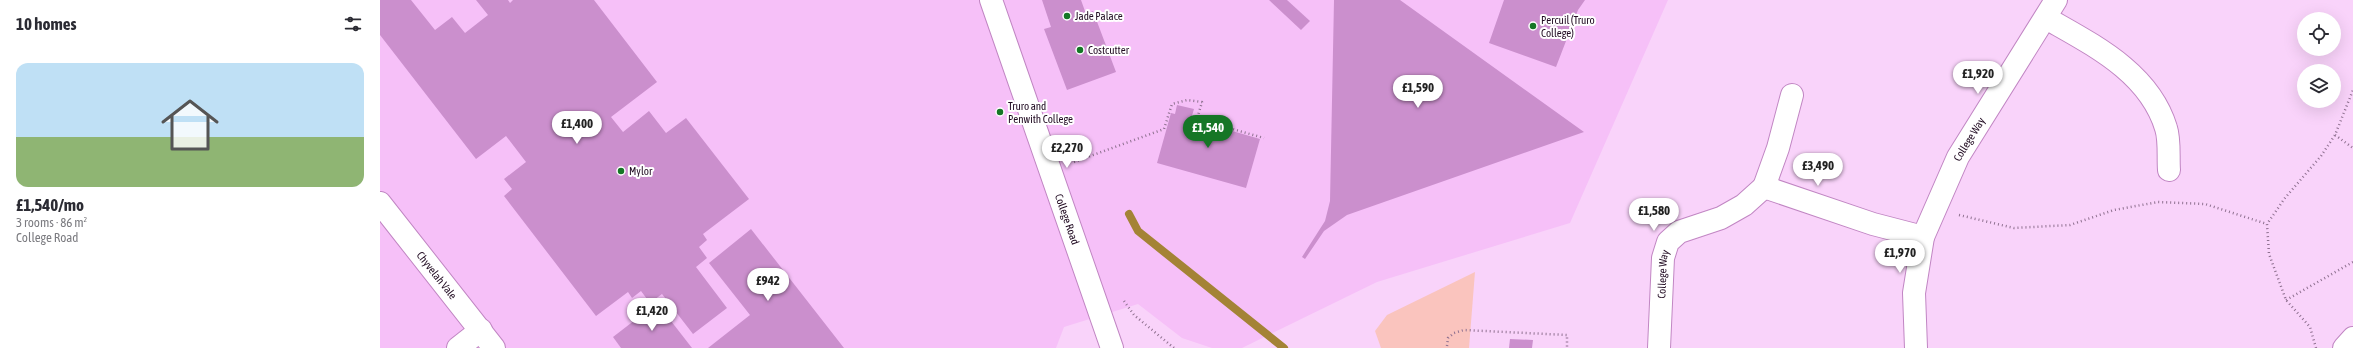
<!DOCTYPE html>
<meta charset="utf-8">
<style>
:root{--surface:#fff;--page:#f2f2f3;--text:#2b2b33;--muted:#7c7c81;--accent:#157626}
body{margin:0;font-family:"Asap Condensed",sans-serif;background:var(--page);color:var(--text);height:100vh;display:flex;flex-direction:column;font-size:15px;white-space:nowrap}
*{box-sizing:border-box;margin:0}
p{font-size:13px;color:var(--muted)}
.icon{flex:none;width:22px;height:22px;fill:none;stroke:currentColor;stroke-width:2;stroke-linecap:round;stroke-linejoin:round}
.map{position:relative;flex:1;overflow:hidden}
.details{display:flex;flex-direction:column;background:var(--surface);width:380px}
.details>*{flex:none}
.fabs{position:absolute;left:1917px;top:12px;display:grid;gap:8px}
.fabs a{display:grid;place-items:center;width:44px;height:44px;border-radius:50%;background:var(--surface);box-shadow:0 4px 16px #0002;font-size:20px}
.price{position:absolute;translate:-50% -34px;padding:0 9px;border-radius:14px;background:#fff;color:#222;font-size:13px;line-height:26px;filter:drop-shadow(0 1px 2px #0008)}
.price::after{content:'';position:absolute;left:50%;top:24px;width:12px;height:9px;margin-left:-6px;background:inherit;clip-path:polygon(0 0,100% 0,50% 100%)}
.price.current{background:var(--accent);color:#fff}
ul{padding:0;list-style:none}
li{display:grid;align-content:center;gap:8px;height:212px;padding:0 16px}
li span{display:grid;place-items:center;height:124px;border-radius:12px;color:#555}
li>.icon{margin-inline-start:auto}
span .icon{width:72px;height:72px;fill:#fffc;stroke-width:1}
li b{font-size:17px}
h2{display:flex;justify-content:space-between;align-items:center;height:48px;padding:0 16px;font-size:17px}
main{display:flex;flex:1;min-height:0}
.map>svg:first-child{display:block}
.built{fill:#f6c0f8}
.green{fill:#fac4be}
.lines{fill:none;stroke-linecap:round;stroke-linejoin:round}
.stream{stroke:#a48336;stroke-width:8}
.building{fill:#cb8fcd}
.minor-casing{stroke:#c186c3;stroke-width:24}
.path{stroke:#8f7190;stroke-width:2.5;stroke-dasharray:1 3;stroke-linecap:butt}
.minor{stroke:#fff;stroke-width:22}
.poi-dot{fill:#157626;stroke:#fff;stroke-width:1.5}
.labels{text-anchor:middle;dominant-baseline:central;stroke-width:4;stroke-linejoin:round;paint-order:stroke}
.poi-label{font-size:11px;fill:#210b22;stroke:#fff;text-anchor:start}
.street-label{font-size:11px;fill:#210b22;stroke:#fff}
</style>
<main>
<section class="details">
<h2>10 homes<svg class="icon" aria-label="filters" viewBox="0 0 24 24"><path d="M4 7h16M4 17h16"/><circle cx="9" cy="7" r="2"/><circle cx="15" cy="17" r="2"/></svg></h2>
<ul>
<li><span style="background:linear-gradient(#bfe0f5 60%,#8fb573 0)"><svg class="icon" aria-label="home" viewBox="0 0 24 24"><path d="M3 11l9-7 9 7M6 9v11h12V9"/></svg></span><div><b>£1,540/mo</b><p>3 rooms · 86 m²</p><p>College Road</p></div></li>
</ul>
</section>
<div class="map">
<svg width="1973" height="348" viewBox="0 0 1973 348">
<rect width="100%" height="100%" fill="#f9d3fa"/>
<polygon class="built" points="0,0 1288,0 1190,223 997,282 862,348 832,348 802,338 758,304 684,327 676,348 0,348"/>
<polygon class="green" points="1095,272 1089,348 1001,348 995,331 1007,315"/>
<g class="lines">
<polyline class="stream" points="749,214 758,231 904,348"/>
</g>
<g class="building">
<polygon points="0,0 31,0 55,30 72,17 85,33 108,15 96,0 128,0 130,3 133,0 214,0 277,82 231,117 243,132 269,111 286,133 306,118 369,199 323,234 327,240 319,247 327,258 316,267 347,308 313,334 282,294 270,303 261,291 252,298 248,292 216,316 124,196 132,189 124,179 146,162 126,136 96,159 0,35"/>
<polygon points="662,0 701,0 706,14 713,11 736,72 687,90 664,29 671,27"/>
<polygon points="889,0 907,0 930,21 921,30"/>
<polygon points="954,0 1020,0 1204,132 967,215 944,231 925,259 922,257 945,221 950,201"/>
<polygon points="1124,0 1205,0 1198,10 1176,67 1109,43"/>
<polygon points="797,105 814,109 811,119 880,139 866,188 777,163 791,113 795,114"/>
<polygon points="371,229 464,348 328,348 370,315 329,263"/>
<polygon points="277,303 312,348 241,348 233,337"/>
<polygon points="1130,339 1153,340 1152,348 1129,348"/>
</g>
<g class="lines">
<defs>
<g id="minor">
<path id="s1" d="M611 0 732 348"/>
<path d="M1666 18C1713 45 1769 72 1786 128 1790 140 1788 157 1789 170"/>
<polyline points="1412,95 1398,148 1384,187 1493,224 1543,237"/>
<path id="s2" d="M0 203 114 348"/>
<polyline points="78,348 101,330"/>
<path id="s3" d="M1279 348 1283 258 1288 242 1299 232 1341 218 1364 205 1384 187"/>
<path id="s4" d="M1536 348 1534 293 1543 237 1578 157 1676 0"/>
<polyline points="1964,348 1973,338"/>
</g>
</defs>
<use href="#minor" class="minor-casing"/>
<g class="path">
<polyline points="1955,135 1973,148"/>
<polyline points="694,162 784,129 792,104 807,100 822,102 817,119 884,138"/>
<polyline points="1579,215 1634,228 1690,225 1734,210 1778,202 1825,204 1887,224"/>
<polyline points="1906,300 1973,262"/>
<polyline points="744,301 754,315 794,348"/>
<polyline points="1067,346 1068,338 1074,333 1084,330 1187,335 1187,348"/>
<polyline points="1936,348 1930,327 1906,300 1889,254 1887,224 1905,198 1941,156 1955,135 1973,90"/>
</g>
<use href="#minor" class="minor"/>
</g>
<g class="poi-dot">
<circle cx="687" cy="16" r="4"/>
<circle cx="1153" cy="26" r="4"/>
<circle cx="700" cy="50" r="4"/>
<circle cx="620" cy="112" r="4"/>
<circle cx="241" cy="171" r="4"/>
</g>
<g class="labels">
<g class="poi-label">
<text x="695" y="16">Jade Palace</text>
<text x="1161" y="20">Percuil (Truro<tspan x="1161" dy="13">College)</tspan></text>
<text x="708" y="50">Costcutter</text>
<text x="628" y="106">Truro and<tspan x="628" dy="13">Penwith College</tspan></text>
<text x="249" y="171">Mylor</text>
</g>
<g class="street-label">
<text stroke="none"><textPath href="#s4" startOffset="220">College Way</textPath></text>
<text stroke="none"><textPath href="#s1" startOffset="232">College Road</textPath></text>
<text stroke="none"><textPath href="#s3" startOffset="74">College Way</textPath></text>
<text stroke="none"><textPath href="#s2" startOffset="92">Chyvelah Vale</textPath></text>
</g>
</g>
</svg>
<div class="fabs">
<a><svg class="icon" aria-label="locate" viewBox="0 0 24 24"><circle cx="12" cy="12" r="6"/><path d="M12 2v4M12 18v4M2 12h4M18 12h4"/></svg></a>
<a><svg class="icon" aria-label="layers" viewBox="0 0 24 24"><path d="M12 4l9 5-9 5-9-5zM3 14l9 5 9-5"/></svg></a>
</div>
<b class="price" style="left:1598px;top:95px">£1,920</b>
<b class="price" style="left:1038px;top:109px">£1,590</b>
<b class="price" style="left:197px;top:145px">£1,400</b>
<b class="price current" style="left:828px;top:149px">£1,540</b>
<b class="price" style="left:687px;top:169px">£2,270</b>
<b class="price" style="left:1438px;top:187px">£3,490</b>
<b class="price" style="left:1274px;top:232px">£1,580</b>
<b class="price" style="left:1520px;top:274px">£1,970</b>
<b class="price" style="left:388px;top:302px">£942</b>
<b class="price" style="left:272px;top:332px">£1,420</b>
</div>
</main>
